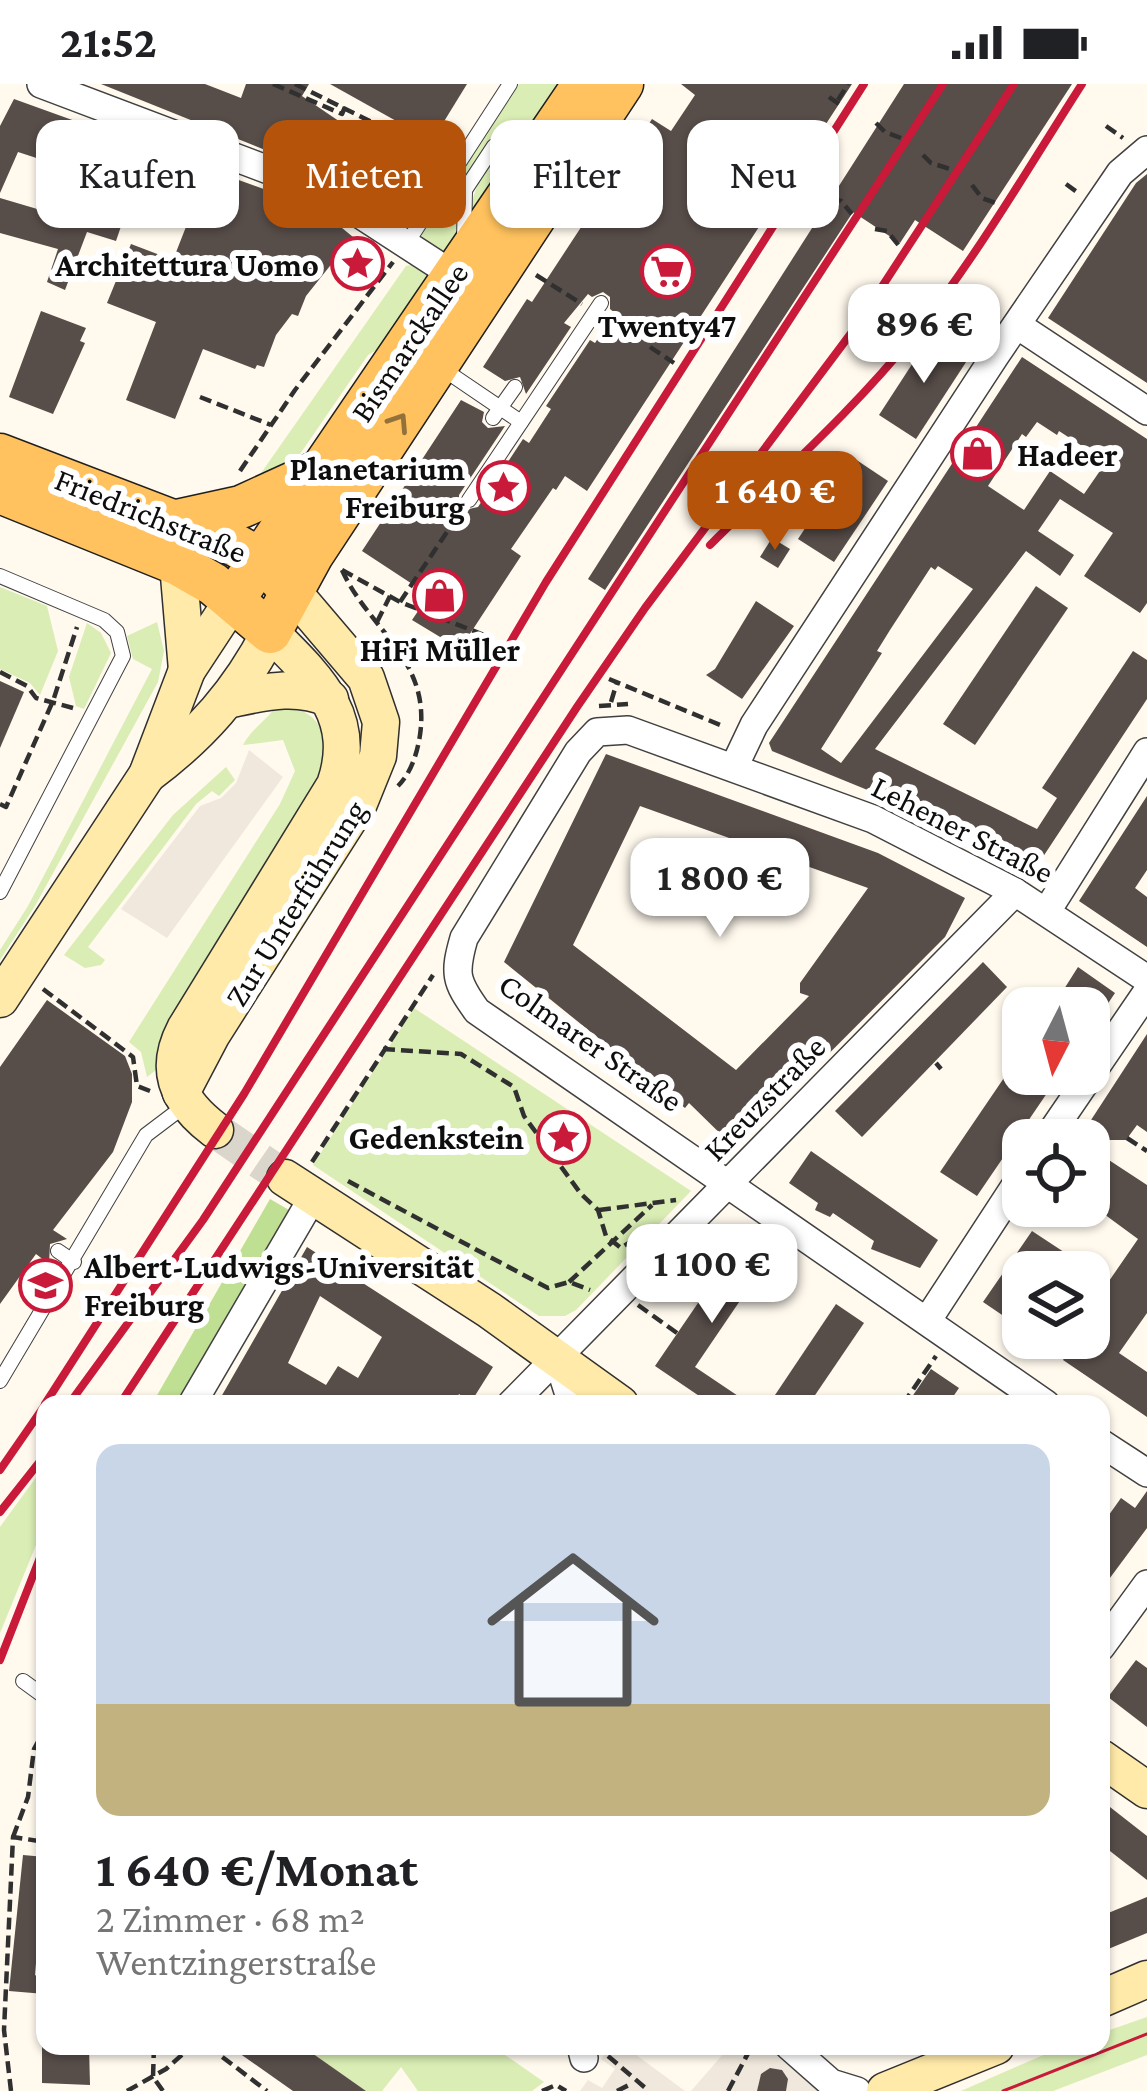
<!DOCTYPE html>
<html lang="de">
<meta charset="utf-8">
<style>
:root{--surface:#fff;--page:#f6f6f6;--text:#202124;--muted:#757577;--line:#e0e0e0;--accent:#b45309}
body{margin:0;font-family:"Crimson Pro",serif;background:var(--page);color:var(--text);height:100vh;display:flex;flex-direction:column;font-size:45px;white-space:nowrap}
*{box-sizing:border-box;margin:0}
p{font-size:39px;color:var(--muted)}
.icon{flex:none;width:66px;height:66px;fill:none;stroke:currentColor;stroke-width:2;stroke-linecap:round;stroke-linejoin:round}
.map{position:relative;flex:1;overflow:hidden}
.side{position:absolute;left:36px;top:1311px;width:1074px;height:660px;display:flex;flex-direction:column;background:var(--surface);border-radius:24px;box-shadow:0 3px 9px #0004}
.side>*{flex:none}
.banner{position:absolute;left:36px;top:36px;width:1077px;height:108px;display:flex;gap:24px}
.needle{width:78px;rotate:186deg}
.buttons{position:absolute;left:1002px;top:903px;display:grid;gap:24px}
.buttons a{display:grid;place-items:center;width:108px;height:108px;border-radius:24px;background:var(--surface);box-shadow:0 3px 9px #0004;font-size:60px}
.price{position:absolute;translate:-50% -102px;padding:0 27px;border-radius:24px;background:#fff;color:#222;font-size:39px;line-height:78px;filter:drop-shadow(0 3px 6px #0008)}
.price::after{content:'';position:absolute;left:50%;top:72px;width:36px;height:27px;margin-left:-18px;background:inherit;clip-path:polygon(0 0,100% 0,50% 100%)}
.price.selected{background:var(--accent);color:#fff}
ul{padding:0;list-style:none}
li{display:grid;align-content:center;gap:24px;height:636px;padding:0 60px}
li+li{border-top:3px solid var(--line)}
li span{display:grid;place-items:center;height:372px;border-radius:24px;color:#555}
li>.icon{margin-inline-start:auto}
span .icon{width:216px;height:216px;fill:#fffc;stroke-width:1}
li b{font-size:51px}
.pill{padding:0 42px;border-radius:24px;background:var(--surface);box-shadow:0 3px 9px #0004;font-size:42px;line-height:108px}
.pill.selected{background:var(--accent);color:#fff}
.status{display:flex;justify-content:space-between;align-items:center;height:84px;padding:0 60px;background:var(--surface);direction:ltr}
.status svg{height:33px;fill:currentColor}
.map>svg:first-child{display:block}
.green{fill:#d9edb4}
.forest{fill:#bfdf92}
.plaza{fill:#f0e8dc}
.building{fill:#574d49;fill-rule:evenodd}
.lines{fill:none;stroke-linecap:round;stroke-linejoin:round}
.secondary-tunnel{stroke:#dbd6cc;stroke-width:36;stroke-dasharray:36 18;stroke-linecap:butt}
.lane-casing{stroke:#414141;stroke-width:16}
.street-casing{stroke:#414141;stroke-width:30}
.secondary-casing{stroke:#303030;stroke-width:39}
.primary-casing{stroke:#1f1f1f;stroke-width:45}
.path{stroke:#303030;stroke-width:4.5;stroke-dasharray:12 6;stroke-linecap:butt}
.lane{stroke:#fff;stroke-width:14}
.street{stroke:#fff;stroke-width:27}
.secondary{stroke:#ffeaa9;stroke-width:36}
.primary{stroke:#ffc25e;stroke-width:42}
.tram{stroke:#c91a3a;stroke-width:3}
.rail{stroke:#c91a3a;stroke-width:8}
.oneway{stroke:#93713a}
.labels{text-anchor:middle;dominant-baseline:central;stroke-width:12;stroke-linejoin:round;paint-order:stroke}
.poi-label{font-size:33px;font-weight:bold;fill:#0e0e0e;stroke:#fff;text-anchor:end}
.street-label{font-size:33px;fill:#0e0e0e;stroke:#fff}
</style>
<div class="status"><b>21:52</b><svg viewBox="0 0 49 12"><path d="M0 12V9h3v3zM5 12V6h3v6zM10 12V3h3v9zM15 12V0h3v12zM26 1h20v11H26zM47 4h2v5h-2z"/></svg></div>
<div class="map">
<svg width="1147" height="2007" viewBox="0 0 1147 2007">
<rect width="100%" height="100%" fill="#fff9ee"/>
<g class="green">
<path d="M519 0H570L472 143C468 110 481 94 498 66L459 106 457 164 448 171 423 161 422 150Z"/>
<polygon points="416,180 431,195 403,250 368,271 289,386 259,392 406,182"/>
<polygon points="0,503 47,522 58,567 40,611 30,599 0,585"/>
<polygon points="157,538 164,567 158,598 35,822 0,876 0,866 28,822 152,585 133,575 127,552"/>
<polygon points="87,539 101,549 111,569 84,625 76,622 69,593"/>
<path d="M279 618C325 631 331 650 317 694L179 928 159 970 156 986 147 993 141 968 129 958 280 720 295 687 283 656 243 661C252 644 269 635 279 618Z"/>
<polygon points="226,683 235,696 219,712 212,707 196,720 88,863 105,876 101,881 85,884 64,871 173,731"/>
<polygon points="414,924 691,1107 576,1226 565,1232 539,1232 313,1081"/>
<polygon points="45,1381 45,1439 0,1549 0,1443"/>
<polygon points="1147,1933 1147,1971 1053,2007 961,2007 1064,1962 1101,1962 1101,1949"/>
<polygon points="302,1962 492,1962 544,1998 532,2007 418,2007 401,1983 382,2007 366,2007"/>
</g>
<polygon class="forest" points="270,1115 289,1126 176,1320 152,1320"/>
<g class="plaza">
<polygon points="249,666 283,693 167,854 121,825 200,722 221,714 236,699"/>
<polygon points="612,1962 624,1962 685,2007 580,2007 588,1996 602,2004 615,1985 601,1975"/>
<polygon points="730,1962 771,1962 819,2007 785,2007 788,1995 782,1986 771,1984 761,1990 758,2001 762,2007 691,2007"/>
</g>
<g class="building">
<polygon points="101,0 205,0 241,14 246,0 309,0 302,12 402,80 380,112"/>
<polygon points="330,0 467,0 432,57"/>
<polygon points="681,0 852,0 587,407 565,392 556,406 553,404 511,465 521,472 460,565 412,536 429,511 362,467 461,316 484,328 482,338 488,344 505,342 459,411 459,420 464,426 478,423 523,355 529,359 551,325 546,322 590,256 595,259 615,229 610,225 610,213 603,208 592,213 588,210 564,239 571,243 526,310 520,293 505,297 483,283 527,215 532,218 652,35 671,47 695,11"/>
<polygon points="904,0 1072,0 963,167 915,136 900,159 853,128 605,506 588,495"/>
<polygon points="14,15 319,125 353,153 306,212 298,232 292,230 276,251 264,283 257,281 255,285 203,265 175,335 126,316 156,238 107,219 131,160 173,176 191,130 132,110 116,157 87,148 65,206 47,198 58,165 0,149 0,114 44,127 61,82 18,68 0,109 0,42"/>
<polygon points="1147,90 1147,299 1048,234 1136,99"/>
<polygon points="41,227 86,244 80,257 85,259 53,330 9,313"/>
<polygon points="933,248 970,272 916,355 879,331"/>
<path d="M1022 273 1147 355V519L1140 529 1084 492 1113 449 1060 415 1038 447 1074 471 1060 492 1026 467 875 665 1037 745 1057 714 1042 704 1133 567 1147 576V615L1033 788 919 727 772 667 769 659ZM1037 338 1057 351 1059 347 1099 373 1097 376 1104 381 1084 410 1050 387 1024 426 988 402 1022 350 1026 353ZM938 482 973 505 841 679 821 665 882 569 877 567 890 546 931 483 935 486Z"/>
<polygon points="852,373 888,397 834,478 798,455"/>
<polygon points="772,454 790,465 778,484 760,473"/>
<polygon points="1036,502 1068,524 975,661 943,640"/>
<polygon points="756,517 794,542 742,615 706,591 715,585"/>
<polygon points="0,597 24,608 0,664"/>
<path d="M606 670 878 769 965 814 945 853 735 1064 689 1019 685 1024 504 878ZM640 722 868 804 800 899V909L809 912 736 986 573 861Z"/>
<polygon points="1147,712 1147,786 1135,804 1147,813 1147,863 1079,817"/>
<polygon points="983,878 1007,903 862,1053 835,1027"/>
<polygon points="1078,883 1115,909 1089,948 1089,924 1052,924"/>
<polygon points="47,916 125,972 132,990 132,1018 113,1068 53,1146 67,1155 50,1160 49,1180 36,1170 0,1220 0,983"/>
<polygon points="1147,950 1147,1048 1137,1041 1126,1056 1078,1056"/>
<polygon points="1023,966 1023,990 1060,990 977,1112 940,1088"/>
<polygon points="1089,1063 1147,1101 1147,1229 1119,1269 1147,1288 1147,1333 1063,1276 1078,1254 1089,1254 1089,1226 1138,1155 1089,1119"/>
<polygon points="811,1067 938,1156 920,1184 871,1165 874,1157 833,1129 830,1133 815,1126 818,1119 789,1099"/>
<polygon points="1032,1147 1073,1174 1063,1188 1023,1188 1023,1245 983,1218"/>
<polygon points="741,1156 769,1174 695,1283 750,1320 711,1320 655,1282"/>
<path d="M307 1163 493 1283 471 1318 459 1310 453 1320H217ZM320 1212 382 1253 358 1294 338 1282 326 1301 288 1279Z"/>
<polygon points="836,1220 864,1239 809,1320 769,1320"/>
<polygon points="931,1285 959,1304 948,1320 907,1320"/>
<polygon points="1147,1407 1147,1444 1101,1506 1101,1442 1121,1414 1135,1424"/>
<polygon points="1136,1576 1147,1584 1147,1643 1108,1613"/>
<polygon points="1101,1716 1147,1752 1147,1796 1101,1760"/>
<polygon points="23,1771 45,1773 35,1891 45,1898 45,1910 9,1907"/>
<polygon points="1147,1813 1147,1849 1101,1868 1101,1832"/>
<polygon points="42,1962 89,1962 90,2001 42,1999"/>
<polygon points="229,1962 302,1962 366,2007 293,2007"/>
<polygon points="770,1984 782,1986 788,1995 786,2007 757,2007 761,1990"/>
</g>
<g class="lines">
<polyline class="secondary-tunnel" points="215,1046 285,1094"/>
<defs>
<g id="lane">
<polyline points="464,156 465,106 494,62"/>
<polyline points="407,159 510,0"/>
<polyline points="440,283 521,338"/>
<polyline points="493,334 515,303"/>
<polyline points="469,416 601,219"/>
<polyline points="0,492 104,536 117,548 123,572 0,808"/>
<polyline points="58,1167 74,1178"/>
<polyline points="0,1297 146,1051 187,1020"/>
<polyline points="23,1597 45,1613"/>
</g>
<g id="street">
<polyline points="41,0 324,107 455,192"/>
<polyline points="1017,241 1147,327"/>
<polyline points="734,683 754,641 995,272 1120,89 1147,66"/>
<polyline points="1047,827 1147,668"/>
<polyline points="1046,1056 1147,908"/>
<polyline points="927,1237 1023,1090"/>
<polyline points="557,1273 572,1320"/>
<polyline points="192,1320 313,1113"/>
<polyline points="511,1320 1015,808"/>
<path d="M1046 1320 477 927C455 897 454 889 464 854L578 668 597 648 628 646 873 735 1015 808 1147 895"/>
<polyline points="1101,1359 1147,1389"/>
<polyline points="1101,1563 1147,1500"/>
<polyline points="581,1962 584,1974"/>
<polyline points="789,1962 831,1999 857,2007"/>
</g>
<g id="secondary">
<polyline points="178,480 187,586"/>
<path d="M231 615C265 608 297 600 330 615"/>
<path d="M147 691C201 651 239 608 270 548 316 594 359 632 335 701L185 945C163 987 178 1018 215 1046"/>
<polyline points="0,915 147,691 187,586 233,516"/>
<polyline points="181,1009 212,950 359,719 378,672 381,638 366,594 292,507"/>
<polyline points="285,1094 489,1226 620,1320"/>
<polyline points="1101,1674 1147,1706"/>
<polyline points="1101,1915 1147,1895"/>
<polyline points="885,2007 996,1962"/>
</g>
<g id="primary">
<polyline points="0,371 235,461 262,476 282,497"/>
<polyline points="0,408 178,480 213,500 270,548 312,471 622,0"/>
<polyline points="177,437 241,423 322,386"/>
<polyline points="233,516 584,0"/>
</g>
</defs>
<use href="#lane" class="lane-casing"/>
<use href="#street" class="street-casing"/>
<use href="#secondary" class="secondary-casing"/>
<use href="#primary" class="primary-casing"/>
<g class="path">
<polyline points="273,0 342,30 345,23"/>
<polyline points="295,0 442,73"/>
<polyline points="829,13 842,22"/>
<polyline points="838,16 848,0"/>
<polyline points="876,39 885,48 901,54"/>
<polyline points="1106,42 1123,54"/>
<polyline points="923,71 931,79 950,85"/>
<polyline points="785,81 794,93"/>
<polyline points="1066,100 1077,108"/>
<polyline points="972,101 982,114 996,119"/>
<polyline points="830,114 841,117 852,130"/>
<polyline points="875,145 887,147 900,163"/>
<polyline points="536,191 582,220"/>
<polyline points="650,263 674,279"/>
<polyline points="200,313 271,341"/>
<polyline points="240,387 295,306 393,178"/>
<polyline points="342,486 400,518 484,551"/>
<path d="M342 486C369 546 431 575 420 651 417 670 411 689 398 702"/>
<polyline points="400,518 457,433"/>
<polyline points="377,538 390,512"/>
<polyline points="0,588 27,602 36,614 73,624"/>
<polyline points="609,595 725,643"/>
<polyline points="611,618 617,598"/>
<polyline points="599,622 628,620"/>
<polyline points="0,720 6,723 53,617 77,543"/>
<polyline points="43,905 133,973 137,1002 150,1007"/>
<polyline points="383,965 461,970 514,1003 524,1032 581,1110 598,1126 606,1152 621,1164 630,1158 633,1162"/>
<polyline points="936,979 941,985"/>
<polyline points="1127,1054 1147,1067"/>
<polyline points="312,1078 433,891"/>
<polyline points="348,1097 548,1204 569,1198 590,1206"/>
<polyline points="599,1126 676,1116"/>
<polyline points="695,1170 719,1188"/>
<polyline points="569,1198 652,1121"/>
<polyline points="638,1221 677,1249"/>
<polyline points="903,1320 936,1272"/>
<polyline points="13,1753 28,1713 34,1665 45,1645"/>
<polyline points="154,1962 153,1993 163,2007"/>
<polyline points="208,1962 267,2007"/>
<polyline points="729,1962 747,1973"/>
<polyline points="608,1972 649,2007"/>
<polyline points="11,2007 4,1946 13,1753 45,1758"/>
<polyline points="127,2007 166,1985 192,1962"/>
<polyline points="542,2007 556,2001 566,2007"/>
<polyline points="617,2007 633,1999"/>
<polyline points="728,2007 752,1962"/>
</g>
<use href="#lane" class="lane"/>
<use href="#street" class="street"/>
<use href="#secondary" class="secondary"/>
<use href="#primary" class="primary"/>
<polyline class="tram" points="1003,2007 1147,1950"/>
<g class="rail">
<path d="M710 461C779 392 853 327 914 251 977 173 1028 84 1082 0"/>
<polyline points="45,1320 244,1010 546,498 864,0"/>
<polyline points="69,1320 203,1136 943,0"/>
<polyline points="120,1320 577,623 645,524 855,244 1014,0"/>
<polyline points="0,1386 45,1321"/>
<polyline points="0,1428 45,1371"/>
<polyline points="0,1576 45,1461"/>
</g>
</g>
<defs><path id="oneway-chevron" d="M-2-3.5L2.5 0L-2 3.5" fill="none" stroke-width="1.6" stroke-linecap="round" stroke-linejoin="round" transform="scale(3)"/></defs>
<use class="oneway" href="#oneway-chevron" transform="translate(399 338) rotate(-57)"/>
<defs>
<symbol id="sight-ring" viewBox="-11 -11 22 22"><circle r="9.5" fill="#fff" stroke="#c91a3a" stroke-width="1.5"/><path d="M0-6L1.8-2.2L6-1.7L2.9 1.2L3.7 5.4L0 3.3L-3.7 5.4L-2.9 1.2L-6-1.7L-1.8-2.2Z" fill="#c91a3a"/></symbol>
<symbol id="supermarket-ring" viewBox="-11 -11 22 22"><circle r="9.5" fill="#fff" stroke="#c91a3a" stroke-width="1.5"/><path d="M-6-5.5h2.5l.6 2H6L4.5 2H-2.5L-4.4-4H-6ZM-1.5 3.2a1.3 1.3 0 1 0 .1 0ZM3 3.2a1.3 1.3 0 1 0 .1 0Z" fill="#c91a3a"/></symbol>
<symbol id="shop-ring" viewBox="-11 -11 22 22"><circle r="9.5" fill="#fff" stroke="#c91a3a" stroke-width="1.5"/><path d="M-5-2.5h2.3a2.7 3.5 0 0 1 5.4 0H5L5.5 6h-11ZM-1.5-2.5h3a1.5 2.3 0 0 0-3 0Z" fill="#c91a3a"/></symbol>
<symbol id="university-ring" viewBox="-11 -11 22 22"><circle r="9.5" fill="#fff" stroke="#c91a3a" stroke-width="1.5"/><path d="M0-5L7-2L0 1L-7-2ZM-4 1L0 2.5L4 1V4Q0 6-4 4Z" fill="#c91a3a"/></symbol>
</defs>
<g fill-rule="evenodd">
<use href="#sight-ring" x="328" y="150" width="59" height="59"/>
<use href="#supermarket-ring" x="638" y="158" width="59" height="59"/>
<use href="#shop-ring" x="948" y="340" width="59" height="59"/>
<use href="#sight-ring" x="474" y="374" width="59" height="59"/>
<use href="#shop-ring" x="410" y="482" width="59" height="59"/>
<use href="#sight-ring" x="534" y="1024" width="59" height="59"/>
<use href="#university-ring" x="16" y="1172" width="59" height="59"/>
</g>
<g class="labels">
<g class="poi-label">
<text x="319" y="180">Architettura Uomo</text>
<text x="667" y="241" text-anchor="middle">Twenty47</text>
<text x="1017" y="370" text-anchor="start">Hadeer</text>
<text x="465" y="384">Planetarium<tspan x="465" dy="38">Freiburg</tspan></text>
<text x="440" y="565" text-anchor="middle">HiFi Müller</text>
<text x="524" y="1053">Gedenkstein</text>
<text x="84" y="1182" text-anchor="start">Albert-Ludwigs-Universität<tspan x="84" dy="38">Freiburg</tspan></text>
</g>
<g class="street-label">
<text transform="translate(409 258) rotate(-56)">Bismarckallee</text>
<text transform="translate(151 431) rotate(22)">Friedrichstraße</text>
<text transform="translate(963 745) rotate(27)">Lehener Straße</text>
<text transform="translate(295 819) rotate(-58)">Zur Unterführung</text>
<text transform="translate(591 958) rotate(35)">Colmarer Straße</text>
<text transform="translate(764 1014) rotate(-46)">Kreuzstraße</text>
</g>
</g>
</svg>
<div class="buttons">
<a><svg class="needle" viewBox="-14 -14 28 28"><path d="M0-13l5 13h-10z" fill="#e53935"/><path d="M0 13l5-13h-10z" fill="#757577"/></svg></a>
<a><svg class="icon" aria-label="locate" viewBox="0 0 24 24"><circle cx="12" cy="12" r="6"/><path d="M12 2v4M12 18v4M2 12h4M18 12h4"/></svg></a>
<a><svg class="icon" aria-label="layers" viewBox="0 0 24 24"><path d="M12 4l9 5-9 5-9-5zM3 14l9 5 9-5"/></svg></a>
</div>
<b class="price" style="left:924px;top:302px">896 €</b>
<b class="price selected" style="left:775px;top:469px">1 640 €</b>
<b class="price" style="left:720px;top:856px">1 800 €</b>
<b class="price" style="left:712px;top:1242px">1 100 €</b>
<div class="banner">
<a class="pill">Kaufen</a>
<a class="pill selected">Mieten</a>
<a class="pill">Filter</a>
<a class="pill">Neu</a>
</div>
<section class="side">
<ul>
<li><span style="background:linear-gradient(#c9d6e8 70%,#c2b280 0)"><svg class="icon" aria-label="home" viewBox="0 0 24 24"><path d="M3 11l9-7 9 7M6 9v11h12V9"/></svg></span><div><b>1 640 €/Monat</b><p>2 Zimmer · 68 m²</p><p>Wentzingerstraße</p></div></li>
</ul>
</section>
</div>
